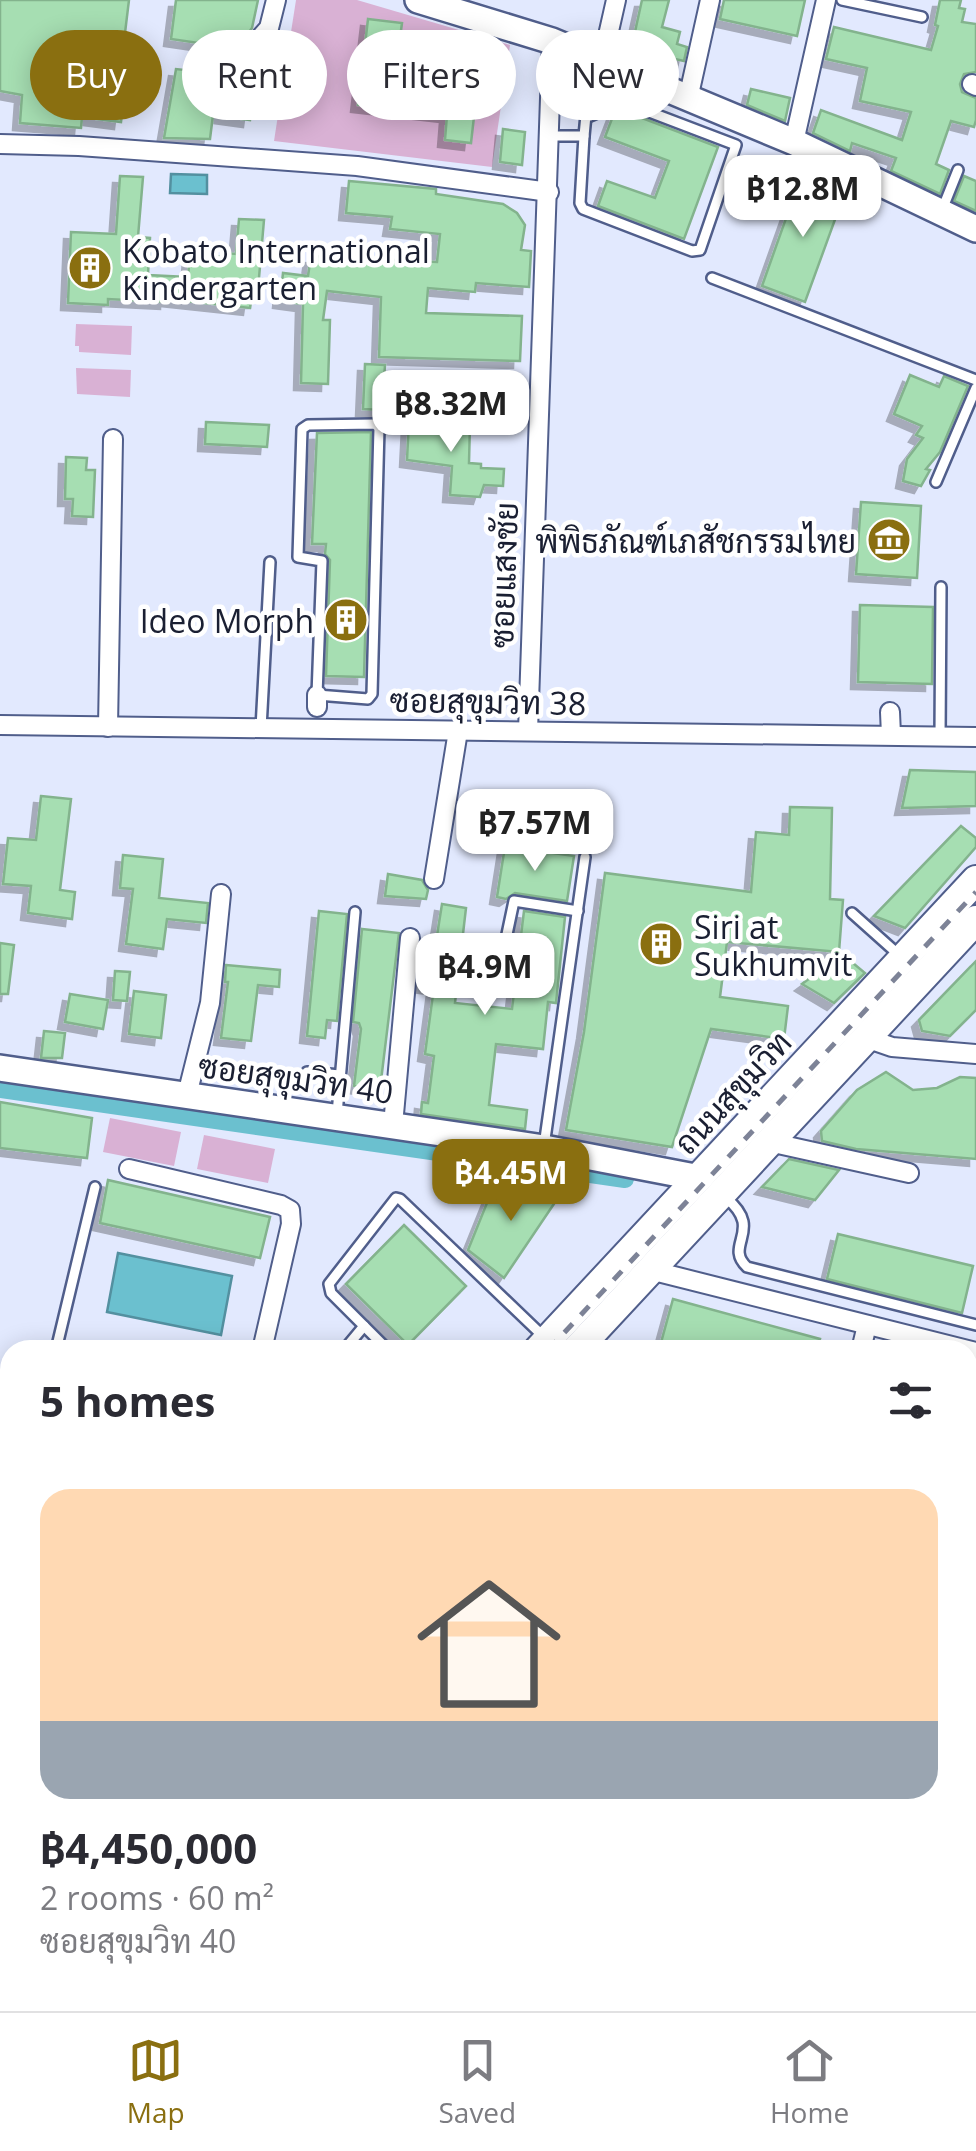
<!DOCTYPE html>
<meta charset="utf-8">
<style>
:root{--surface:#fff;--page:#f2f2f3;--text:#2b2b33;--muted:#7c7c81;--line:#e1e1e2;--accent:#8a6f10}
body{margin:0;font-family:"Open Sans",Sarabun,sans-serif;background:var(--page);color:var(--text);height:100vh;display:flex;flex-direction:column;font-size:38px;white-space:nowrap}
*{box-sizing:border-box;margin:0}
p{font-size:32px;color:var(--muted)}
.icon{flex:none;width:55px;height:55px;fill:none;stroke:currentColor;stroke-width:2;stroke-linecap:round;stroke-linejoin:round}
.map{position:relative;flex:1;overflow:hidden}
.sheet{position:absolute;left:0px;top:1340px;width:978px;height:672px;display:flex;flex-direction:column;background:var(--surface);border-radius:30px 30px 0 0;box-shadow:0 5px 25px #0003}
.sheet>*{flex:none}
.guide{position:absolute;left:30px;top:30px;width:918px;height:90px;display:flex;gap:20px}
.price{position:absolute;translate:-50% -85px;padding:0 22px;border-radius:20px;background:#fff;color:#222;font-size:32px;line-height:65px;filter:drop-shadow(0 2px 5px #0008)}
.price::after{content:'';position:absolute;left:50%;top:60px;width:30px;height:22px;margin-left:-15px;background:inherit;clip-path:polygon(0 0,100% 0,50% 100%)}
.price.active{background:var(--accent);color:#fff}
ul{padding:0;list-style:none}
li{display:grid;align-content:center;gap:20px;height:530px;padding:0 40px}
li+li{border-top:2px solid var(--line)}
li span{display:grid;place-items:center;height:310px;border-radius:30px;color:#555}
li>.icon{margin-inline-start:auto}
span .icon{width:180px;height:180px;fill:#fffc;stroke-width:1}
li b{font-size:42px}
h2{display:flex;justify-content:space-between;align-items:center;height:120px;padding:0 40px;font-size:42px}
.tag{padding:0 35px;border-radius:45px;background:var(--surface);box-shadow:0 5px 25px #0003;font-size:35px;line-height:90px}
.tag.active{background:var(--accent);color:#fff}
.dock{display:flex;justify-content:space-around;align-items:center;height:140px;border-top:2px solid var(--line);background:var(--surface);font-size:28px;color:var(--muted)}
.dock a{display:grid;justify-items:center;gap:5px}
.dock .active{color:var(--accent)}
.map>svg:first-child{display:block}
.green{fill:#d9b1d4}
.water{fill:#6bc0cf;stroke:#5390a0;stroke-width:2.5}
.lines{fill:none;stroke-linecap:round;stroke-linejoin:round}
.canal{stroke:#6bc0cf;stroke-width:18}
.building{fill:#a6deb2;stroke:#83b38d;stroke-width:2.5;filter:url(#shadow)}
.lane-casing{stroke:#505e8b;stroke-width:14}
.street-casing{stroke:#505e8b;stroke-width:22}
.secondary-casing{stroke:#505e8b;stroke-width:30}
.primary-casing{stroke:#505e8b;stroke-width:32}
.lane{stroke:#fff;stroke-width:9}
.street{stroke:#fff;stroke-width:18}
.secondary{stroke:#fff;stroke-width:25}
.primary{stroke:#fff;stroke-width:28}
.rail{stroke:#7d8397;stroke-width:5;stroke-dasharray:12 12;stroke-linecap:butt}
.labels{text-anchor:middle;dominant-baseline:central;stroke-width:9;stroke-linejoin:round;paint-order:stroke}
.poi-label{font-size:32px;fill:#1a1f32;stroke:#fff;text-anchor:start}
.street-label{font-size:32px;fill:#1a1f32;stroke:#fff}
</style>
<div class="map">
<svg width="976" height="2011" viewBox="0 0 976 2011">
<defs>
<filter id="shadow"><feDropShadow dx="-7" dy="7" stdDeviation="0" flood-color="#0004"/></filter>
</defs>
<rect width="100%" height="100%" fill="#e2e9fe"/>
<g class="green">
<polygon points="296,0 357,0 510,45 492,167 274,141"/>
<polygon points="76,324 132,326 131,355 79,352 79,346 75,346"/>
<polygon points="76,368 131,370 130,397 77,394"/>
<polygon points="110,1118 181,1132 174,1166 103,1152"/>
<polygon points="204,1135 275,1149 268,1183 197,1169"/>
</g>
<g class="water">
<polygon points="171,174 207,175 207,194 170,193"/>
<polygon points="118,1253 232,1276 221,1335 107,1312"/>
</g>
<g class="lines">
<polyline class="canal" points="0,1089 625,1179"/>
</g>
<g class="building">
<polygon points="0,0 129,0 120,74 127,75 121,122 82,117 81,128 20,123 22,95 0,91"/>
<polygon points="176,0 258,0 252,28 233,53 236,64 242,67 240,90 254,91 250,120 213,115 210,139 164,138 176,69 222,74 226,47 171,39"/>
<polygon points="642,0 669,0 662,27 680,32 677,44 687,47 684,61 675,59 672,70 652,65 654,56 631,50"/>
<polygon points="724,0 805,0 797,36 720,19"/>
<polygon points="940,0 961,0 959,8 965,9 962,22 976,24 976,72 964,74 960,84 962,92 976,98 976,120 974,127 951,121 936,164 949,170 940,194 891,171 896,158 852,143 850,151 813,133 821,110 902,140 911,112 860,101 867,68 826,59 834,27 931,50 938,26 935,25"/>
<polygon points="368,19 402,23 400,38 482,47 471,143 445,140 447,115 358,105"/>
<polygon points="751,89 790,98 785,121 747,105"/>
<polygon points="616,108 718,147 684,239 598,206 607,181 655,198 669,161 605,137"/>
<polygon points="503,129 525,132 522,165 500,162"/>
<polygon points="120,176 143,177 138,237 150,238 148,275 188,277 190,254 224,257 225,253 236,254 239,219 264,220 257,301 251,301 250,308 167,299 167,302 108,299 108,305 68,303 71,232 116,234"/>
<polygon points="801,176 825,185 830,194 845,192 805,302 762,286"/>
<polygon points="964,176 976,181 976,211 954,201"/>
<polygon points="349,181 436,189 436,194 503,204 517,213 525,225 521,250 531,251 529,287 476,283 475,292 428,288 426,313 522,316 520,361 379,357 381,297 327,291 323,320 330,320 328,384 301,383 303,304 280,301 283,273 308,276 311,256 437,262 440,234 390,229 392,217 346,213"/>
<polygon points="365,364 385,365 382,410 363,409"/>
<polygon points="910,375 939,387 944,376 968,386 940,452 926,469 930,470 921,486 903,481 907,459 923,438 916,435 922,426 894,414"/>
<polygon points="409,421 470,423 469,463 481,464 481,468 504,469 503,486 484,485 480,497 450,495 452,466 407,460"/>
<polygon points="206,422 269,425 267,447 205,444"/>
<polygon points="371,432 364,677 326,676 330,560 325,554 326,544 312,544 317,433"/>
<polygon points="66,457 87,458 86,470 95,470 93,517 72,516 73,499 65,499"/>
<polygon points="861,502 921,506 917,578 856,574"/>
<polygon points="860,605 933,607 932,684 858,682"/>
<polygon points="910,770 976,772 976,806 902,808"/>
<polygon points="41,796 71,799 60,890 75,892 72,919 28,913 31,886 3,884 8,838 36,840"/>
<polygon points="790,807 832,808 830,899 843,900 839,952 727,942 720,997 788,1006 784,1039 711,1029 672,1147 566,1130 584,1032 605,873 751,892 756,832 789,835"/>
<polygon points="961,826 976,838 976,847 905,928 874,916"/>
<polygon points="505,846 574,856 567,901 515,893 506,899 497,897"/>
<polygon points="123,855 163,859 159,898 208,903 206,923 167,919 163,949 126,944 133,889 120,888"/>
<polygon points="388,874 422,880 428,890 426,899 385,896"/>
<polygon points="442,904 466,908 455,1003 512,1009 524,911 565,917 556,1003 548,1002 543,1049 496,1044 489,1105 527,1110 525,1129 421,1114 422,1102 428,1103 434,1056 425,1054 434,987 418,985 420,964 423,964 426,940 436,942"/>
<polygon points="319,911 347,914 337,1021 327,1020 325,1038 307,1036"/>
<polygon points="362,929 399,933 380,1089 354,1086 361,1029 359,1023 353,1022"/>
<polygon points="0,943 14,945 8,994 0,994"/>
<polygon points="842,954 865,973 834,1003 802,984"/>
<polygon points="976,961 976,1010 950,1036 922,1031 919,1020"/>
<polygon points="226,965 280,970 279,987 258,985 251,1041 221,1038 228,982 225,982"/>
<polygon points="115,971 130,972 127,1001 113,1000"/>
<polygon points="134,991 166,995 161,1038 129,1034"/>
<polygon points="70,994 108,1000 103,1029 65,1022"/>
<polygon points="44,1031 65,1033 62,1058 41,1058"/>
<polygon points="886,1072 913,1090 937,1088 960,1077 976,1078 976,1159 856,1149 822,1141 821,1131 857,1090"/>
<polygon points="0,1102 92,1118 87,1158 0,1148"/>
<polygon points="789,1159 839,1170 815,1200 762,1187"/>
<polygon points="108,1180 270,1217 260,1258 100,1223"/>
<polygon points="566,1186 504,1278 468,1250 493,1188"/>
<polygon points="404,1225 466,1286 408,1345 346,1284"/>
<polygon points="838,1234 973,1266 962,1313 827,1279"/>
<polygon points="673,1299 820,1339 817,1350 659,1350"/>
</g>
<g class="lines">
<defs>
<g id="lane">
<polyline points="842,0 922,17"/>
<polyline points="551,136 584,136 586,115"/>
<polyline points="584,136 580,203 583,209 692,251 700,250 736,145 610,97 598,100 592,96 585,98 581,103 583,113 590,116 597,113 598,100"/>
<polyline points="833,187 840,166"/>
<polyline points="942,210 958,170"/>
<polyline points="712,278 976,380"/>
<polygon points="375,424 379,428 372,694 368,699 317,695 322,561 298,557 302,429 308,425"/>
<polyline points="936,482 976,388"/>
<polyline points="261,728 270,562"/>
<polyline points="940,736 941,587"/>
<polyline points="852,913 899,955"/>
<polyline points="502,958 514,901 578,911"/>
<polyline points="307,1072 340,1075"/>
<polyline points="337,1114 355,912"/>
<polyline points="544,1146 585,857"/>
<path d="M726 1198C765 1230 723 1245 747 1267L976 1325"/>
<polyline points="56,1350 95,1187"/>
<polyline points="344,1350 364,1326"/>
<polyline points="388,1350 331,1293 329,1284 396,1198 400,1199 545,1338"/>
<polyline points="0,1853 10,1855"/>
<polyline points="916,2002 965,2011"/>
<polyline points="734,2006 751,2002"/>
<polyline points="152,2011 153,2002"/>
<polyline points="404,2011 405,2002"/>
<polyline points="887,2011 892,2002"/>
</g>
<g id="street">
<polyline points="245,55 269,28 276,0"/>
<polyline points="602,62 616,0"/>
<polyline points="972,84 976,86"/>
<polyline points="688,99 710,0"/>
<polyline points="794,142 826,0"/>
<polyline points="0,144 79,146 357,166 549,192"/>
<polyline points="317,707 317,695"/>
<polyline points="890,712 891,735"/>
<polyline points="0,725 976,737"/>
<polyline points="108,727 113,439"/>
<polyline points="528,731 552,41"/>
<polyline points="434,879 458,731"/>
<polyline points="866,1038 892,1047 976,1054"/>
<polyline points="187,1095 210,1003 221,894"/>
<polyline points="393,1125 410,938"/>
<polyline points="769,1142 909,1173"/>
<polyline points="129,1169 281,1205 290,1210 291,1224 262,1350"/>
<polyline points="650,1270 976,1352"/>
<polyline points="861,1350 867,1325"/>
<polyline points="0,1461 10,1464"/>
<polyline points="968,1589 976,1590"/>
<polyline points="968,1690 976,1692"/>
<polyline points="968,1796 976,1758"/>
<polyline points="968,1833 976,1835"/>
<polyline points="555,2011 556,2002"/>
</g>
<g id="secondary">
<polyline points="418,0 552,41 794,142 976,229"/>
<polyline points="0,1068 544,1148 700,1178"/>
</g>
<g id="primary">
<polyline points="538,1350 976,880"/>
<polyline points="576,1350 976,920"/>
<polyline points="0,1924 10,1914"/>
<polyline points="0,1970 10,1959"/>
</g>
</defs>
<use href="#lane" class="lane-casing"/>
<use href="#street" class="street-casing"/>
<use href="#secondary" class="secondary-casing"/>
<use href="#primary" class="primary-casing"/>
<use href="#lane" class="lane"/>
<use href="#street" class="street"/>
<use href="#secondary" class="secondary"/>
<use href="#primary" class="primary"/>
<g class="rail">
<polyline points="548,1350 976,892"/>
<polyline points="0,1936 10,1925"/>
</g>
</g>
<defs>
<symbol id="building-disc" viewBox="-11 -11 22 22"><circle r="9.5" fill="#8a6f10" stroke="#fff"/><path d="M-4-6H4V6H1V3H-1V6H-4ZM-2.5-4.3h1.7v1.8h-1.7ZM.8-4.3h1.7v1.8H.8ZM-2.5-1h1.7V.8h-1.7ZM.8-1h1.7V.8H.8Z" fill="#fff"/></symbol>
<symbol id="museum-disc" viewBox="-11 -11 22 22"><circle r="9.5" fill="#8a6f10" stroke="#fff"/><path d="M0-6L6-3V-2H-6V-3ZM-5-1h2V3h-2ZM-1-1h2V3h-2ZM3-1h2V3H3ZM-6 4H6V6H-6Z" fill="#fff"/></symbol>
</defs>
<g fill-rule="evenodd">
<use href="#building-disc" x="65" y="243" width="50" height="50"/>
<use href="#museum-disc" x="864" y="515" width="50" height="50"/>
<use href="#building-disc" x="321" y="595" width="50" height="50"/>
<use href="#building-disc" x="636" y="919" width="50" height="50"/>
</g>
<g class="labels">
<g class="poi-label">
<text x="122" y="250">Kobato International<tspan x="122" dy="37">Kindergarten</tspan></text>
<text x="856" y="540" text-anchor="end">พิพิธภัณฑ์เภสัชกรรมไทย</text>
<text x="314" y="620" text-anchor="end">Ideo Morph</text>
<text x="694" y="926">Siri at<tspan x="694" dy="37">Sukhumvit</tspan></text>
</g>
<g class="street-label">
<text transform="translate(503 575) rotate(-88)">ซอยแสงชัย</text>
<text transform="translate(488 701) rotate(1)">ซอยสุขุมวิท 38</text>
<text transform="translate(296 1078) rotate(8)">ซอยสุขุมวิท 40</text>
<text transform="translate(732 1092) rotate(-47)">ถนนสุขุมวิท</text>
</g>
</g>
</svg>
<b class="price" style="left:803px;top:240px">฿12.8M</b>
<b class="price" style="left:451px;top:455px">฿8.32M</b>
<b class="price" style="left:535px;top:874px">฿7.57M</b>
<b class="price" style="left:485px;top:1018px">฿4.9M</b>
<b class="price active" style="left:511px;top:1224px">฿4.45M</b>
<div class="guide">
<a class="tag active">Buy</a>
<a class="tag">Rent</a>
<a class="tag">Filters</a>
<a class="tag">New</a>
</div>
<section class="sheet">
<h2>5 homes<svg class="icon" aria-label="filters" viewBox="0 0 24 24"><path d="M4 7h16M4 17h16"/><circle cx="9" cy="7" r="2"/><circle cx="15" cy="17" r="2"/></svg></h2>
<ul>
<li><span style="background:linear-gradient(#ffd9b3 75%,#9aa5b1 0)"><svg class="icon" aria-label="home" viewBox="0 0 24 24"><path d="M3 11l9-7 9 7M6 9v11h12V9"/></svg></span><div><b>฿4,450,000</b><p>2 rooms · 60 m²</p><p>ซอยสุขุมวิท 40</p></div></li>
</ul>
</section>
</div>
<nav class="dock">
<a class="active"><svg class="icon" aria-label="map" viewBox="0 0 24 24"><path d="M3 6l6-2 6 2 6-2v14l-6 2-6-2-6 2zM9 4v14M15 6v14"/></svg>Map</a>
<a><svg class="icon" aria-label="saved" viewBox="0 0 24 24"><path d="M7 4h10v16l-5-4-5 4z"/></svg>Saved</a>
<a><svg class="icon" aria-label="home" viewBox="0 0 24 24"><path d="M3 11l9-7 9 7M6 9v11h12V9"/></svg>Home</a>
</nav>
